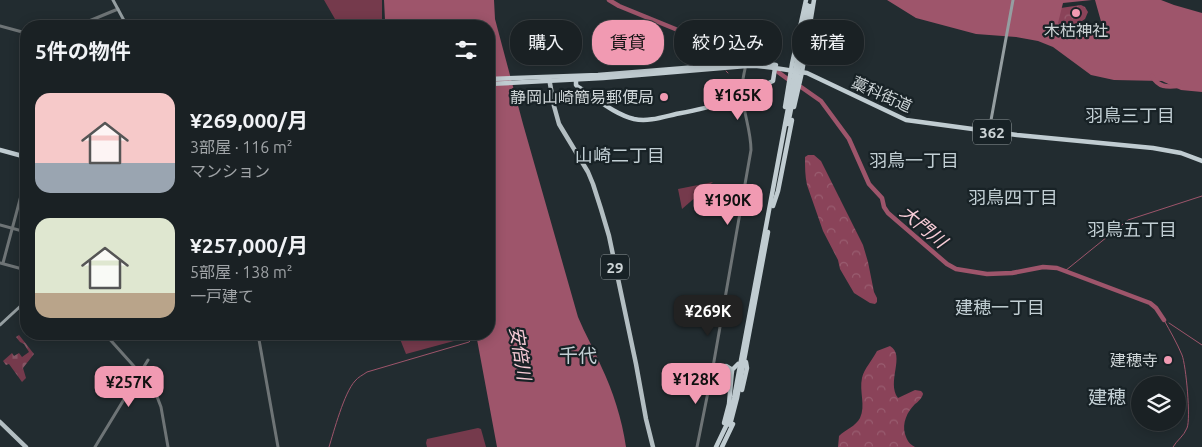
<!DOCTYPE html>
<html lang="ja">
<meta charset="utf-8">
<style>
:root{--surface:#1a2124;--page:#272e31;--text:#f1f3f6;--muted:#9fa3a6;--line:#383e41;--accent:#f19ab2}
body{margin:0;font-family:Ubuntu,"Noto Sans JP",sans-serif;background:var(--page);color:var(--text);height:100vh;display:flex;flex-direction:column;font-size:19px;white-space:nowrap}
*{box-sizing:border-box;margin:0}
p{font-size:16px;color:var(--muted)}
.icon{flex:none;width:28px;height:28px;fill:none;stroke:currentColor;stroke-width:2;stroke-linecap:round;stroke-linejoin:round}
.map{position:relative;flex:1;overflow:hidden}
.details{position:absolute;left:20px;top:20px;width:475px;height:320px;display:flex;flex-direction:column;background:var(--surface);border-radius:20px;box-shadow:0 2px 12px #0003,0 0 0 1px var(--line)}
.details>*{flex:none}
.guide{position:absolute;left:510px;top:20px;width:475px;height:45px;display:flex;gap:10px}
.tools{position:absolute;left:1131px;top:376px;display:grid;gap:10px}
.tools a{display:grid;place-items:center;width:55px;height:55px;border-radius:50%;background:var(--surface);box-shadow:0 2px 12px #0003,0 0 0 1px var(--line);font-size:25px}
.price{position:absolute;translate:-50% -42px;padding:0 11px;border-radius:10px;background:var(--accent);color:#111;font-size:16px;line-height:32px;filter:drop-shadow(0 1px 2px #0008)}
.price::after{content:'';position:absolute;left:50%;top:30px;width:15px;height:11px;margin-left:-8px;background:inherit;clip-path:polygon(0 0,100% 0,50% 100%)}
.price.active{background:#222;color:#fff}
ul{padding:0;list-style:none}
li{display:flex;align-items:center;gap:15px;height:125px;padding:0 15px}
li span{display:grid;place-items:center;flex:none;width:140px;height:100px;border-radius:15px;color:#555}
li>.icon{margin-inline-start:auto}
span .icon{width:60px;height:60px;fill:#fffc;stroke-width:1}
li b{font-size:21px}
h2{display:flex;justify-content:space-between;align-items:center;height:60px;padding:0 15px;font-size:21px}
.pill{padding:0 18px;border-radius:20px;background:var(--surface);box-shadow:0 2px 12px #0003,0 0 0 1px var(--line);font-size:18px;line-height:45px}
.pill.active{background:var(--accent);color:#111}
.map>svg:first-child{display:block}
.forest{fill:url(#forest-crowns)}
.cemetery{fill:url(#cemetery-stones)}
.green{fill:#753a4c}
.water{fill:#9e556b}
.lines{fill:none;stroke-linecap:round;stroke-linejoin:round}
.stream{stroke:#9e556b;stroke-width:1}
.river{stroke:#9e556b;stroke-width:4.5}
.tertiary{stroke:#6e7476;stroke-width:3}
.secondary{stroke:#959ea1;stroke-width:3}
.primary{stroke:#b3bec2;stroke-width:4.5}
.trunk{stroke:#c0ccd1;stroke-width:4.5}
.trunk-bridge{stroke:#c0ccd1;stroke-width:4.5}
.poi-dot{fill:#f19ab2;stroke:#182226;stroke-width:2}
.labels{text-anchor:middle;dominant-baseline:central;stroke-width:4.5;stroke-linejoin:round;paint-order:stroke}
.shield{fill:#182226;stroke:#979fa1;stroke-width:1}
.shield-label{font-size:15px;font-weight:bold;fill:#cdd4d6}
.poi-label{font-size:16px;fill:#cdd4d6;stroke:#182226;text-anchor:end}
.street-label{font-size:16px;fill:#cdd4d6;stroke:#182226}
.neighbourhood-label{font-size:18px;fill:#c2cfd4;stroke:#182226}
.water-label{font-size:18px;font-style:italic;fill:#f9cdd8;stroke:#182226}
.quarter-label{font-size:19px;fill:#c2cfd4;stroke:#182226}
</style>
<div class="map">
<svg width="1202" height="447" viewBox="0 0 1202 447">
<defs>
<pattern id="forest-crowns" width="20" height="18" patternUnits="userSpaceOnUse" patternTransform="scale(1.25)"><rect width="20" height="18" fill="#8a4359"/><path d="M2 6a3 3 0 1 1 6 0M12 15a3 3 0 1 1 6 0" fill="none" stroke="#995d70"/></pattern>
<pattern id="cemetery-stones" width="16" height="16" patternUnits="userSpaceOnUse" patternTransform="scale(1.25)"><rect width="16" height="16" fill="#753a4c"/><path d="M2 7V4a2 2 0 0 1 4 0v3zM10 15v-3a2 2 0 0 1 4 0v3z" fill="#875665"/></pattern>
</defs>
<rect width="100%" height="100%" fill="#222c30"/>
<g class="forest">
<path d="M1081 5 1085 7 1088 12 1085 19C1077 25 1066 27 1056 27L1054 9Z"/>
<path d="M808 155H814L821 161 863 245 868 262 874 292 877 298V302L875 304 870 303 854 293 840 269 838 260 823 231 807 185C805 176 805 167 805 157Z"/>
<path d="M890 346C906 355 886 382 898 398L915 390 921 391C922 392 923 393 923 394 922 398 918 402 915 404 907 412 902 423 905 434 907 440 909 444 915 447H838L839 436C845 430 856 426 860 418 866 406 859 391 862 378 864 369 873 359 877 351Z"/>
</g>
<polygon class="cemetery" points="19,335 34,354 23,368 26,378 22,382 9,364 6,365 3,361 12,353 14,356 19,353 22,357 29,352 24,344 20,342 16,337"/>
<g class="green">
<polygon points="324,0 382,0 382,19 386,26 339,26"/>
<polygon points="713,182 682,209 678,189"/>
<polygon points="398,334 463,334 465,338 406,354"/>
<polygon points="478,428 481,429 486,447 427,447 426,443 427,439"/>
</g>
<g class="water">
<path d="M384 0H494L495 19 523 124 578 317C585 334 594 349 601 366 613 391 622 419 626 447H497L476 334H489V26H388L385 20Z"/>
<polygon points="887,0 1092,0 1063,3 1058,23 1069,36 1085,37 1096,34 1102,25 1095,0 1161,0 1174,5 1202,13 1202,92 1181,90 1162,81 1114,80 1091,75 1053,47 1038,41 1016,37 976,34 916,18"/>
</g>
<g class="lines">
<g class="stream">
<polyline points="719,46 720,62"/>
<polyline points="726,71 728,73"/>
<polyline points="1065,271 1128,220 1202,196"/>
<path d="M1164 320C1170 331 1177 343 1182 355 1186 365 1191 419 1187 428 1184 436 1177 440 1173 447"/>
<polyline points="1169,323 1202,345"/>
<path d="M329 447C334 431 344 393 355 381 358 377 363 375 367 372L469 342 472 339 470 334"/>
</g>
<g class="river">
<polyline points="609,0 619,6 744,57"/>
<polyline points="778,72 789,80"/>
<path d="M1152 76C1159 88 1167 87 1179 86"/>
<polyline points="801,87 821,101 849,139 869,184 882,198 884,207 888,213 947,264 956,269 987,274 1012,273 1043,267 1057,268 1150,303 1156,308 1164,320"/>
</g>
<g class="tertiary">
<polyline points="0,26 26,33"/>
<polyline points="77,26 118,9"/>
<polyline points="0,225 26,232"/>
<polyline points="0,263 26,270"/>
<polyline points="3,263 26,177"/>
<polyline points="105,334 149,383 156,394 161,407 168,447"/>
<polyline points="258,334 278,447"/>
<polyline points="95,447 148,360"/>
<path d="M697 447 713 367 751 150C751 130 743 112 742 92 741 75 751 48 755 31"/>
</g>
<g class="secondary">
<polyline points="113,0 127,26"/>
<polyline points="989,131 1013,0"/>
<polyline points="0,325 26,301"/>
</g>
<g class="primary">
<polyline points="549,78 554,106 559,124 588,172 593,184 601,209 609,236 636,364 646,419 653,447"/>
<polyline points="0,422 26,447"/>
</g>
<g class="trunk">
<polyline points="489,79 598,75 747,63 762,63 776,65"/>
<path d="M576 80V85L578 87C596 98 614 114 634 119 648 122 663 117 676 114 692 111 709 108 724 102 741 96 757 88 773 81L775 68"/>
<polyline points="489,84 603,78 746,66 757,66 775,68 807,73 906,120 1017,135 1153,148 1181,153 1202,161"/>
<polyline points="785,107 792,64 806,0"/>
<polyline points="794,107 802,72 814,0"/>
<polyline points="788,124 792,104"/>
<polyline points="0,150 26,157"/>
<polyline points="773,206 778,191 792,120"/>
<polyline points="726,366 731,369 732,372"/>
<polyline points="742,390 747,368 746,362"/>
<polyline points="724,423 729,404 732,370 738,364"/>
<polyline points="730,425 737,398 768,232"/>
<polyline points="716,447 727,424 734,398 789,103"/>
<polyline points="722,447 733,424"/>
</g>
<g class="trunk-bridge">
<polyline points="789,103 807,5"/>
<polyline points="792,104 810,6"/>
</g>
</g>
<g class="poi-dot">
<circle cx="1076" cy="13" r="5"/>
<circle cx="664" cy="97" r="5"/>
<circle cx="1168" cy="360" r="5"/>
</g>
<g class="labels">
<g class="shield">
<rect x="973" y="119.5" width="38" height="25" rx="4"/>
<rect x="601" y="254.5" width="28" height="25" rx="4"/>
</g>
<g class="shield-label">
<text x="992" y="132">362</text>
<text x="615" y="267">29</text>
</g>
<g class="poi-label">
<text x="1076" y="30" text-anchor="middle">木枯神社</text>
<text x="654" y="97">静岡山崎簡易郵便局</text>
<text x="1158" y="360">建穂寺</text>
</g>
<g class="street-label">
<text transform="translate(882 94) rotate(24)">藁科街道</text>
</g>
<g class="neighbourhood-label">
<text x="1130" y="115">羽鳥三丁目</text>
<text x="620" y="155">山崎二丁目</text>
<text x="914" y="160">羽鳥一丁目</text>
<text x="1013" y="197">羽鳥四丁目</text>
<text x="1132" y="229">羽鳥五丁目</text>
<text x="1000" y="307">建穂一丁目</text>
</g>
<g class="water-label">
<text transform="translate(924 226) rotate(40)">大門川</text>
<text transform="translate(521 353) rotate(81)">安倍川</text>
</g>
<g class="quarter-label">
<text x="578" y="355">千代</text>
<text x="1107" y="397">建穂</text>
</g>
</g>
</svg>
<div class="tools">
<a><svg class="icon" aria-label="layers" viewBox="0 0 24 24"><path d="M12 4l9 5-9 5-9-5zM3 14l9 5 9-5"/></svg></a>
</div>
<b class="price" style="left:738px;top:121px">¥165K</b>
<b class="price" style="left:728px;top:226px">¥190K</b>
<b class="price active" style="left:708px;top:337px">¥269K</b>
<b class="price" style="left:696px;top:405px">¥128K</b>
<b class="price" style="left:129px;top:408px">¥257K</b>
<div class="guide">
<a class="pill">購入</a>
<a class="pill active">賃貸</a>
<a class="pill">絞り込み</a>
<a class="pill">新着</a>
</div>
<section class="details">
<h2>5件の物件<svg class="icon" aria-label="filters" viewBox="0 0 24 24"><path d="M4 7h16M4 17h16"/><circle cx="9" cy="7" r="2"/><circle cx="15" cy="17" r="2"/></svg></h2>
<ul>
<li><span style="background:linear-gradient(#f6c9c9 70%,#9aa5b1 0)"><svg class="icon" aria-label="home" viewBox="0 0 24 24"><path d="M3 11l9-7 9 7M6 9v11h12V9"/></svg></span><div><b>¥269,000/月</b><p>3部屋 · 116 m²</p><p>マンション</p></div></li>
<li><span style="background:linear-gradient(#dfe7d0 75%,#b9a48a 0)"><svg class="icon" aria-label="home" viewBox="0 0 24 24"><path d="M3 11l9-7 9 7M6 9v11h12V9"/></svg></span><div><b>¥257,000/月</b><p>5部屋 · 138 m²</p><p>一戸建て</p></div></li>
</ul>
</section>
</div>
